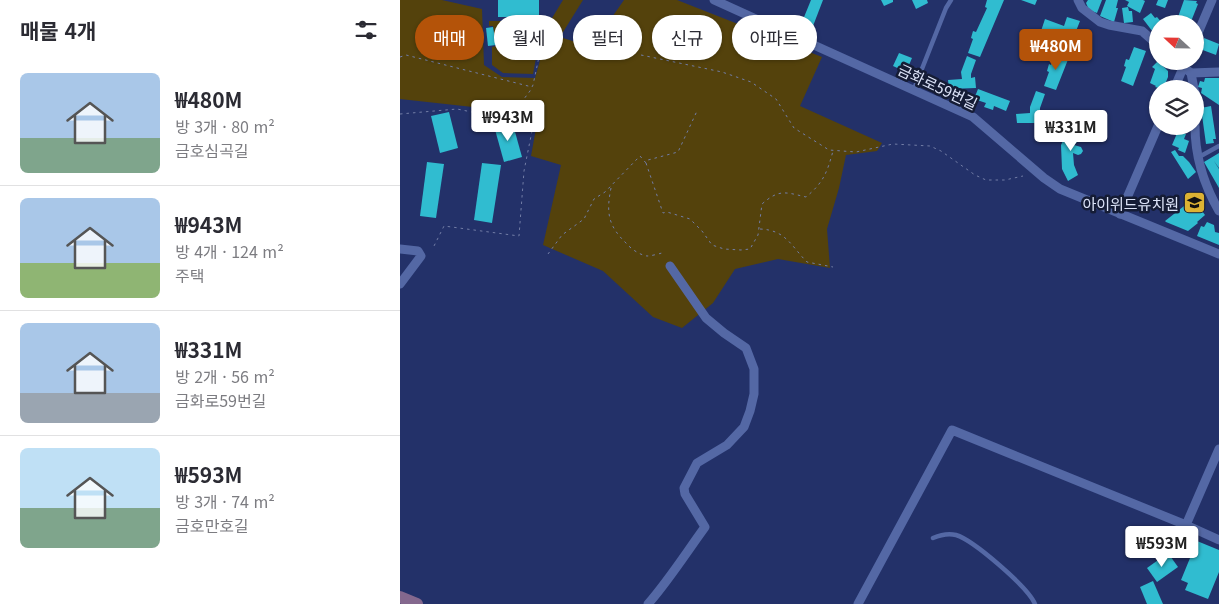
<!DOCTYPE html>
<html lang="ko">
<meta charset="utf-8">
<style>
:root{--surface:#fff;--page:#f2f2f3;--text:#2b2b33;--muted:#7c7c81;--line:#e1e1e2;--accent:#b45309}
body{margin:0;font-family:Georgia,"Noto Sans KR",serif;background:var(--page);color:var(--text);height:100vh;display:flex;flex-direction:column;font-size:19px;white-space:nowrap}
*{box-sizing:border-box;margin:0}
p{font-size:16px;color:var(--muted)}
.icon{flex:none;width:28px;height:28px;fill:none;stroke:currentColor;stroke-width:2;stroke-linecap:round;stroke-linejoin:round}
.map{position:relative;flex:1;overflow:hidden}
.sheet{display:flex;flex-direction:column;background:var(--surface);width:400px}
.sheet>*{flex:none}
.hud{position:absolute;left:15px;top:15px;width:475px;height:45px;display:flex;gap:10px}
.needle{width:32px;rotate:292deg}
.controls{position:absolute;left:749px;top:15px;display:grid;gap:10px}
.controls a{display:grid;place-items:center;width:55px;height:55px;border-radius:50%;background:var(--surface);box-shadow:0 1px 4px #0004;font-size:25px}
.price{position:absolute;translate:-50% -42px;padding:0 11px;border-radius:5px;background:#fff;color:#222;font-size:16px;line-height:32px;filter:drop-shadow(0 1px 2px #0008)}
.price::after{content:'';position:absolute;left:50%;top:30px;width:15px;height:11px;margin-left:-8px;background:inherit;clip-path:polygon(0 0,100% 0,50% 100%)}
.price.current{background:var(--accent);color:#fff}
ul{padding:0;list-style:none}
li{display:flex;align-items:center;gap:15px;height:125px;padding:0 20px}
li+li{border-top:1px solid var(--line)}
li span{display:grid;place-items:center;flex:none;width:140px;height:100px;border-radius:8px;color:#555}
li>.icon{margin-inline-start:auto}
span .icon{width:60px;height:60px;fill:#fffc;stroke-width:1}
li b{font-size:21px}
h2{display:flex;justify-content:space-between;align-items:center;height:60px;padding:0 20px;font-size:21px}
.pill{padding:0 18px;border-radius:22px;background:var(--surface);box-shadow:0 1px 4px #0004;font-size:18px;line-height:45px}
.pill.current{background:var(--accent);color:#fff}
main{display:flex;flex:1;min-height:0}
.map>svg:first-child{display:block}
.green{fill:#54420c}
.building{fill:#30bcd0}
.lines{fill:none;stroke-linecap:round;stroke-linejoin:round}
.path{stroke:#727da6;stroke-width:1;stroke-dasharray:2.5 4;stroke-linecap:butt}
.lane{stroke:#5468a5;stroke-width:4.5}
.street{stroke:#5468a5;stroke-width:9}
.secondary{stroke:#84688e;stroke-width:12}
.labels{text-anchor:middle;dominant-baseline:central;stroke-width:5;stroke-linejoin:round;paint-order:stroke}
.street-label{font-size:15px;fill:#dce3f8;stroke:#151c35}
.poi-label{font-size:15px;fill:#dce3f8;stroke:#151c35;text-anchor:end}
</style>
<main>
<section class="sheet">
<h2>매물 4개<svg class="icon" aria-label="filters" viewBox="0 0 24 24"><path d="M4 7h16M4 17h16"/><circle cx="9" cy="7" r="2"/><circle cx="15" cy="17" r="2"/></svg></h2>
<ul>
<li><span style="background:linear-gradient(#a9c7e8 65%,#7fa58c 0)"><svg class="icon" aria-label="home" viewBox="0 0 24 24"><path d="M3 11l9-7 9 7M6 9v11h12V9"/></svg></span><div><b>₩480M</b><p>방 3개 · 80 m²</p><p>금호심곡길</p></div></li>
<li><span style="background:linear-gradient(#a9c7e8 65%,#8fb573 0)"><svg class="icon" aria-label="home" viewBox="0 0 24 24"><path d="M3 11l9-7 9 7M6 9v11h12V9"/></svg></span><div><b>₩943M</b><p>방 4개 · 124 m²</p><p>주택</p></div></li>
<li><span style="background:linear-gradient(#a9c7e8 70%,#9aa5b1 0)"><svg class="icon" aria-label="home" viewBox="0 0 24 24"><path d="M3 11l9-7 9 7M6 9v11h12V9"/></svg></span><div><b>₩331M</b><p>방 2개 · 56 m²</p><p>금화로59번길</p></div></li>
<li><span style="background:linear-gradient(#bfe0f5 60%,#7fa58c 0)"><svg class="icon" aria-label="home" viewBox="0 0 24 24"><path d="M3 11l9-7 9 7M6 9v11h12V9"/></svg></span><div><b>₩593M</b><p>방 3개 · 74 m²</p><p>금호만호길</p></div></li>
</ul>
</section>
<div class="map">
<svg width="819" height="604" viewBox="0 0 819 604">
<rect width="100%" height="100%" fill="#233169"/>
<g class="green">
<polygon points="0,0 42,0 82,9 84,65 102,77 135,78 152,18 163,0 183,0 160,37 191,47 224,0 277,0 422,57 400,106 482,143 477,151 446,155 439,188 427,229 430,268 378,259 335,269 313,303 282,328 253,317 203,271 143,245 161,165 131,156 137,123 100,110 0,99"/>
<polygon points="89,21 143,21 133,74 103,73 92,65 92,47 96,46 93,26 89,26"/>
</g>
<g class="building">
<rect x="98" y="0" width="41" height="17"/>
<polygon points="411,0 423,0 413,26 402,22"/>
<polygon points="481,0 493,0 493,2 484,6"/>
<polygon points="512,0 527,0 528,3 516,9"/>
<polygon points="587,0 604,0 580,57 568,53 573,39 571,38 573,31 576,32 587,8 585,7"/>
<polygon points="621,0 637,0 635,5"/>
<polygon points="688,0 702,0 697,13 689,10 686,3"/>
<polygon points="706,0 718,0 716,8 718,8 714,22 700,16"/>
<polygon points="725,0 743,0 745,1 740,13 727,6 729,2"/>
<polygon points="758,0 768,0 765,8 756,5"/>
<polygon points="784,0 797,1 796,3 798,4 790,24 777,20"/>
<polygon points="728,7 729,11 732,11 733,22 724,23 722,8"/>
<polygon points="751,13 755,18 757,17 763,24 758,24 758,34 756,36 743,19"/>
<polygon points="667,17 680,21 667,54 655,50 659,38 641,31 645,19 664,26"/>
<polygon points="93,27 96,45 88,46 86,28"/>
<polygon points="804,38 819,44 816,55 800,49"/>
<polygon points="734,47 746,51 733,86 721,81 726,67 724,66 726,59 729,60"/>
<polygon points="499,53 512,58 506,72 493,66"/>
<polygon points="656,53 669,57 656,90 644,86 649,72 647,71 649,64 651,65"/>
<polygon points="567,56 576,60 571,74 571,78 575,77 576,88 549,89 548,80 562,79 561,72"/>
<polygon points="758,61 768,71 768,77 763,89 755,87 756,86 750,83 755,69 752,67"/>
<polygon points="805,78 819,78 819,105 801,93 802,88 798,87 800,81 804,82"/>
<polygon points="578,89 610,101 606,111 594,106 593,110 584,107 586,103 574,99"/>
<polygon points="636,91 645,94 640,108 640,112 644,112 645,123 617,123 616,114 630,113 630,107"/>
<polygon points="811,106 816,139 813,139 814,143 806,144 801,108"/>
<polygon points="49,112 58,148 40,153 31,116"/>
<polygon points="112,121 122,157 104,162 94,126"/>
<polygon points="678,124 685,134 674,145 681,147 683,151 681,154 678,155 673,153 674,165 678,175 668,181 662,169 661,145 666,134"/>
<polygon points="778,131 786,134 784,139 789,141 785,153 778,150 779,148 772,145"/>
<polygon points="775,150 779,156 783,156 789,162 796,172 788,179 771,152"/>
<polygon points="819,153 819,168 814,161 819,169 819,188 804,162"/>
<polygon points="27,162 44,164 36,218 20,216"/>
<polygon points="82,163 101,165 92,223 74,220"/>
<polygon points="793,199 805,215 797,222 798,223 788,231 766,222 765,221"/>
<polygon points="807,222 814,225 815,232 819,233 819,245 797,236 801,226 804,227"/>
<polygon points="797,541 819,550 819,572 808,599 785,590 788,583 781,580"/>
<polygon points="768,553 778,567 757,582 747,568"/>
<polygon points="753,581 763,604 747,604 740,587"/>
</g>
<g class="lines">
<g class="path">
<polyline points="241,55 322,72 351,82 376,99 394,128 429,150 456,152 493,144 530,146 541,151 575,175 586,180 605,180 623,176"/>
<polyline points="0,57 6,55 132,87"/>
<polyline points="0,114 57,109 116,121 127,126 132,131 124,171 119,236 44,226 34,246"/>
<polyline points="115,120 114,112 130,91 133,85 147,19"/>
<path d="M246 163 263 213 267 212 290 219 302 231 312 245 324 249 341 250 350 249 358 235 362 204C379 189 385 192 406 197 423 183 427 173 433 151"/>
<path d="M211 188C206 213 208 226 227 244 231 249 240 255 247 256 251 256 258 254 262 253"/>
<path d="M360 229C386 230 391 246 407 262L433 267"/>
<polyline points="148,254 162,235 184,219 194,199 205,192 240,156 246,163 248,160 278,152 297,111"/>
</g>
<g class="lane">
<polyline points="514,89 546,8 551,0"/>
<polyline points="799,157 819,146"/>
<path d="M533 538C540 535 548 533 556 535 573 540 628 587 635 604"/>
</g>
<g class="street">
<polyline points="314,0 573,117 644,178 660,189 819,254"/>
<polyline points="678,0 682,8 700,22 709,25 742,31 758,45"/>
<polyline points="795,40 812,0"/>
<polyline points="776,61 791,73 794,89"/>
<polyline points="791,73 819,72"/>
<polyline points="774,89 786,61"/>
<polyline points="795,92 797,109 795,123"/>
<path d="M795 126C795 157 804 185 819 211"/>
<polyline points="720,214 758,126"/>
<polyline points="0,249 18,251 21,256 0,284"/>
<polyline points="819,449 786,525 819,540"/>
<path d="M248 604C269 580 286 553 305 527L285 494 284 488 297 463 327 445 344 427 350 411 354 394V369L346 348 324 333 306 318 270 266"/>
<polyline points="458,604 552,430 786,525"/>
</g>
<polyline class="secondary" points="0,597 17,604"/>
</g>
<defs>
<symbol id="school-square" viewBox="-11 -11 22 22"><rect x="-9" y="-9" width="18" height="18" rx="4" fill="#dcb233" stroke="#151c35"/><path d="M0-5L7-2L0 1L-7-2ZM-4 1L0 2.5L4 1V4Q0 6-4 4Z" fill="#111"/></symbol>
</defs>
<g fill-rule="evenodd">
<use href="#school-square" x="782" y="190" width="25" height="25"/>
</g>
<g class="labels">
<g class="street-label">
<text transform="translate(538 86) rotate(25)">금화로59번길</text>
</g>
<g class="poi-label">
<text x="779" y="203">아이위드유치원</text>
</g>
</g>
</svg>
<div class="controls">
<a><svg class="needle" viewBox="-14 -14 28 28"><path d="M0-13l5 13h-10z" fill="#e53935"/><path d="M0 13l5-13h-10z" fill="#7c7c81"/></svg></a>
<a><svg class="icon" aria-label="layers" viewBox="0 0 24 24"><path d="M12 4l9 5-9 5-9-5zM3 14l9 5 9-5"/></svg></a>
</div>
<b class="price current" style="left:656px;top:71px">₩480M</b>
<b class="price" style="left:108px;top:142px">₩943M</b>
<b class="price" style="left:671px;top:152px">₩331M</b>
<b class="price" style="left:762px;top:568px">₩593M</b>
<div class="hud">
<a class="pill current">매매</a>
<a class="pill">월세</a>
<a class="pill">필터</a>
<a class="pill">신규</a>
<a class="pill">아파트</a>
</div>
</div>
</main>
